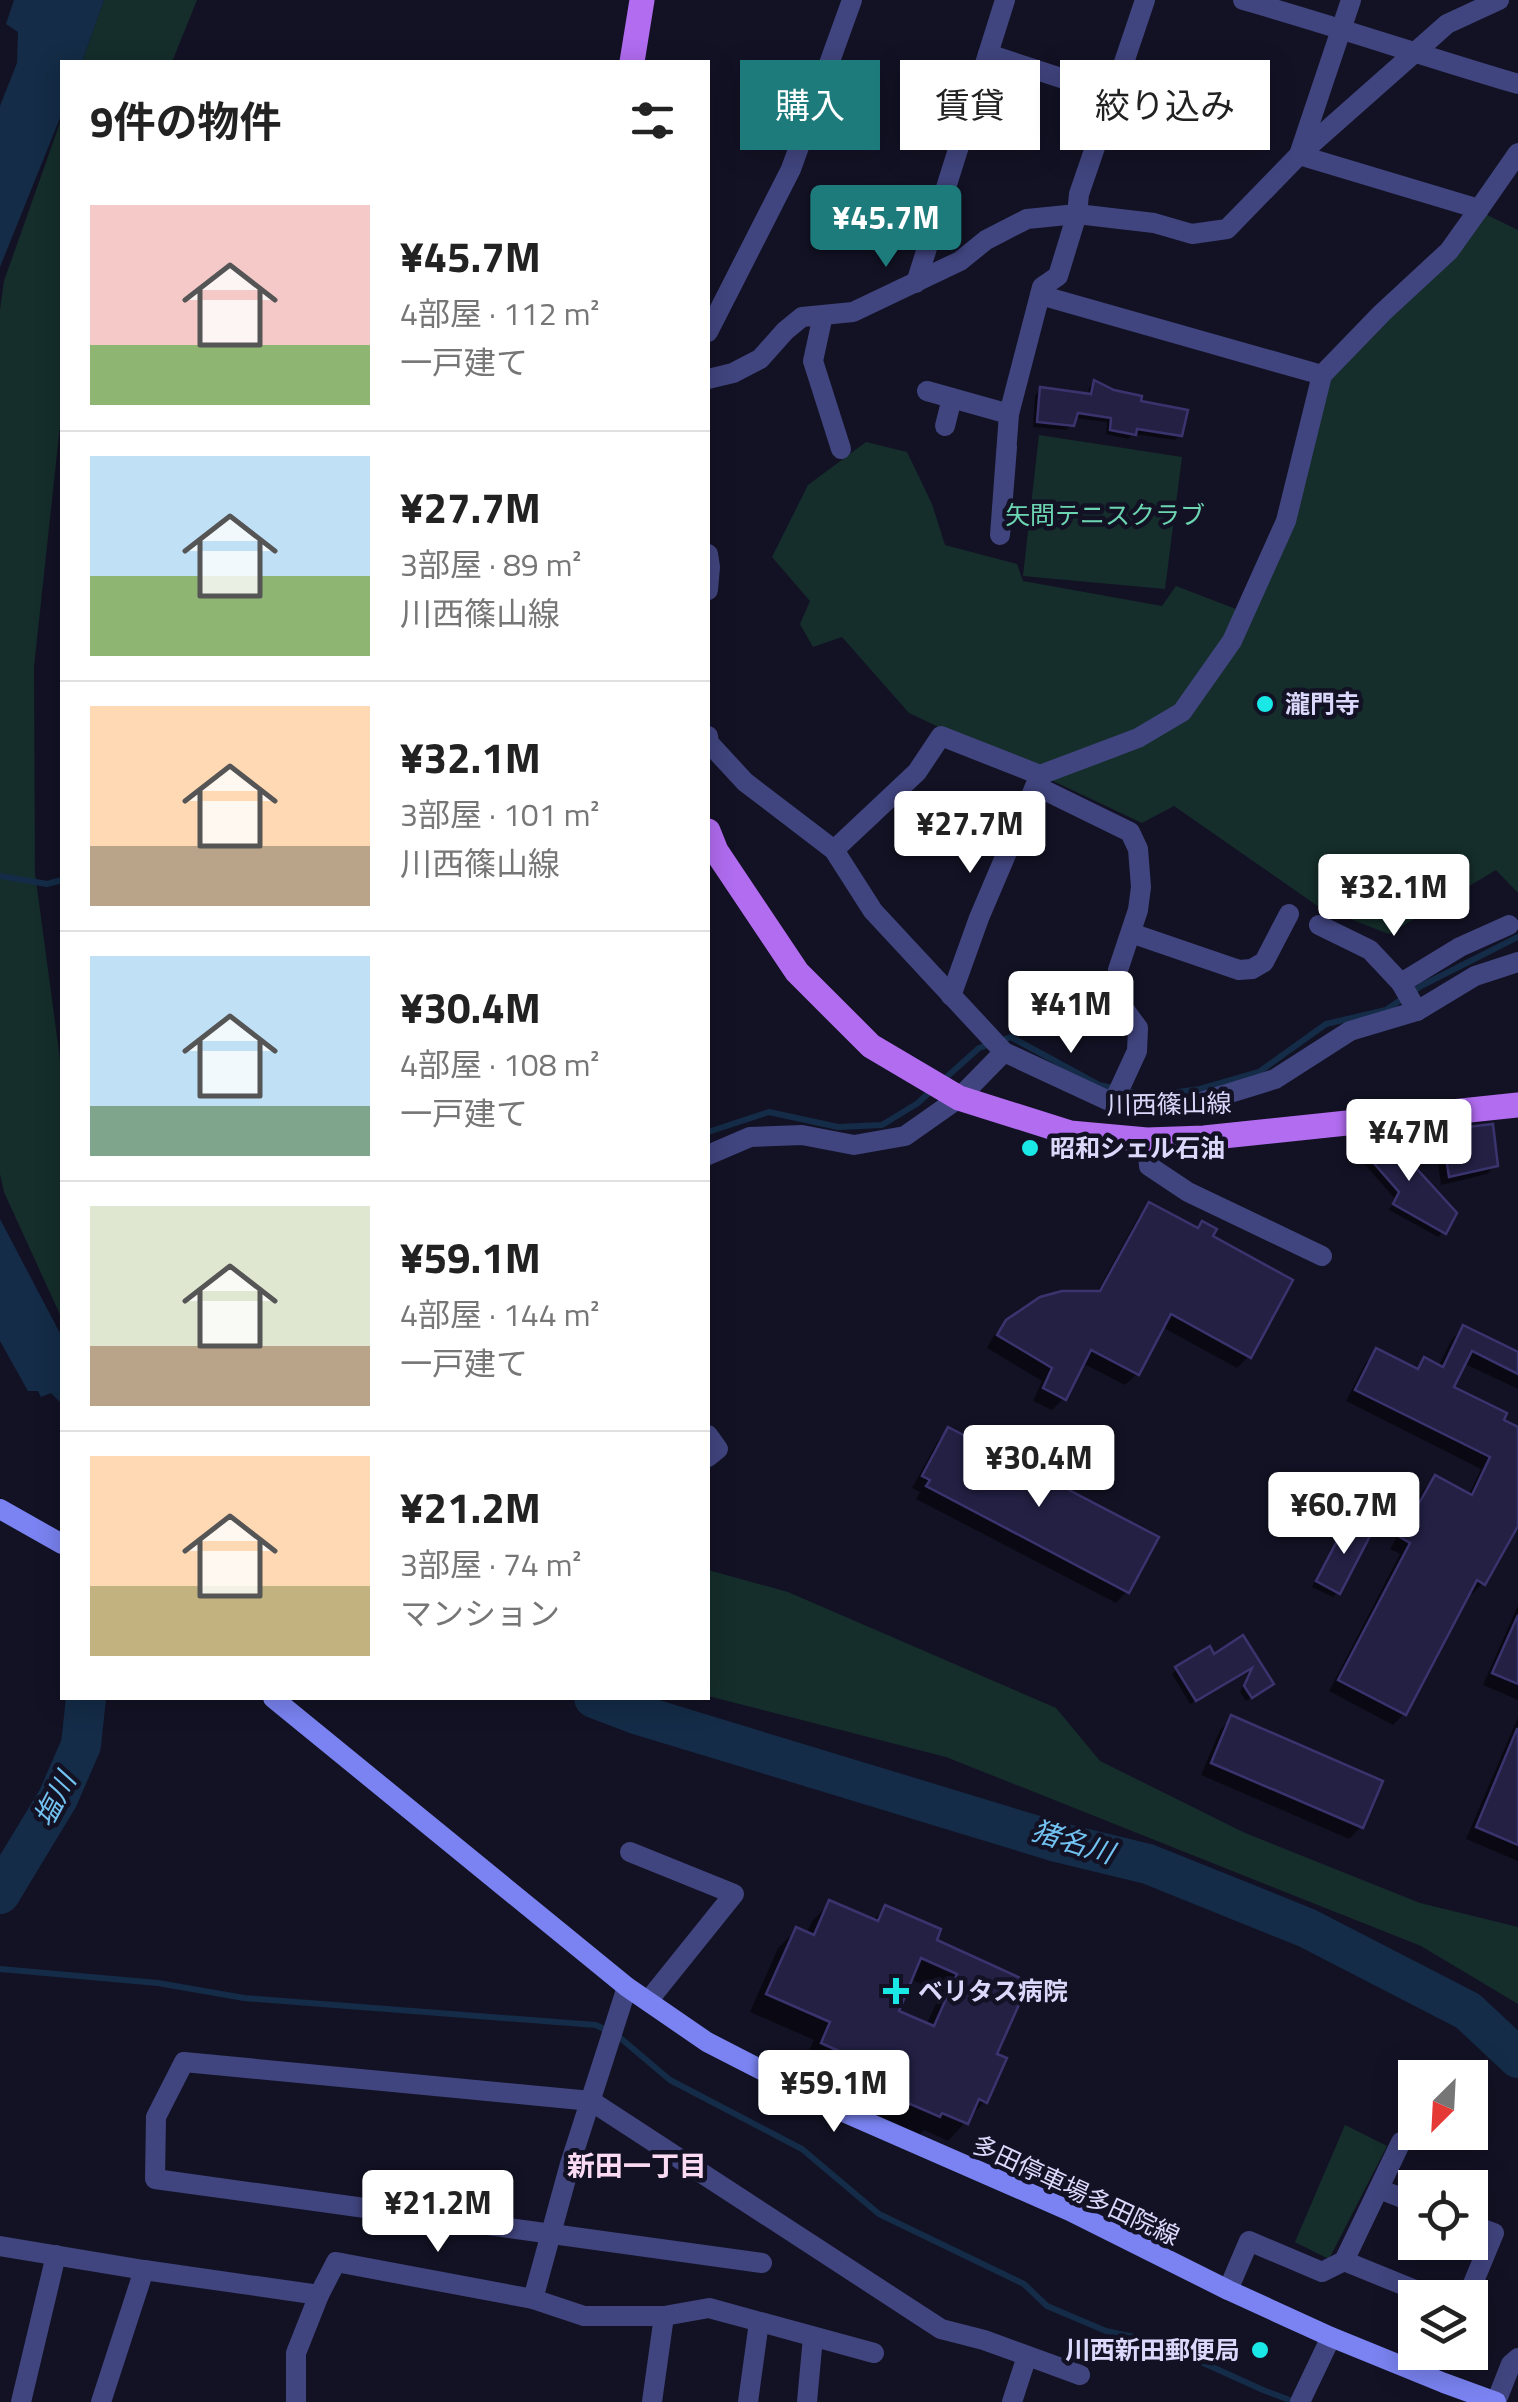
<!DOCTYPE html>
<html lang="ja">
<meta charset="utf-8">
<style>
:root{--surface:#fff;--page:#f6f6f6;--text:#222;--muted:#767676;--line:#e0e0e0;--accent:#1e7b7b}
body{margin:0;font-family:"Titillium Web","Noto Sans JP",sans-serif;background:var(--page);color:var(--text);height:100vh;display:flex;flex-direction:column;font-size:38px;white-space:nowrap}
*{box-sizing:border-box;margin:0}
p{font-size:32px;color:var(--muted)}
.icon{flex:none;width:55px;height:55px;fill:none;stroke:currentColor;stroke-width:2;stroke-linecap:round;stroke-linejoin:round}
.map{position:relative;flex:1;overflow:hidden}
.sheet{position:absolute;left:60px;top:60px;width:650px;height:1640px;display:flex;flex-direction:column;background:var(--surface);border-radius:0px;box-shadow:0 5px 25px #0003}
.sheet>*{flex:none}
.banner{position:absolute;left:740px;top:60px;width:628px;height:90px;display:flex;gap:20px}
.needle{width:65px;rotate:204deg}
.buttons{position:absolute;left:1398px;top:2060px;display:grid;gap:20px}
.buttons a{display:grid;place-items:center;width:90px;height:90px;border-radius:0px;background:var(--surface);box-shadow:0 5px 25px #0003;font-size:50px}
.price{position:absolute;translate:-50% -85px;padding:0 22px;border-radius:10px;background:#fff;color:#222;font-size:32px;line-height:65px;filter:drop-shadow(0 2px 5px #0008)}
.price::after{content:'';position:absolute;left:50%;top:60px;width:30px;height:22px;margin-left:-15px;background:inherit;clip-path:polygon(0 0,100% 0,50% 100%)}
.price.current{background:var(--accent);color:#fff}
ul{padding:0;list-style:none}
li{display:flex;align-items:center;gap:30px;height:250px;padding:0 30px}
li+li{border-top:2px solid var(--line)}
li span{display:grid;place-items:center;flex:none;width:280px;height:200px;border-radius:0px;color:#555}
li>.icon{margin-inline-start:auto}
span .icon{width:120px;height:120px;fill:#fffc;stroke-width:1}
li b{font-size:42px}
h2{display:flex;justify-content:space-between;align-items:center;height:120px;padding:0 30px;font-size:42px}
.chip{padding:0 35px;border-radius:0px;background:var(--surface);box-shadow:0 5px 25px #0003;font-size:35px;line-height:90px}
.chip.current{background:var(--accent);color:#fff}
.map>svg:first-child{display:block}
.green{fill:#152e2b}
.water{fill:#142c47}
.shadow{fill:#0007;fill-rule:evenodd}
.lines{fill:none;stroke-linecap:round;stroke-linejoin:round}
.stream{stroke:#142c47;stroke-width:6}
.river{stroke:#142c47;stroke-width:40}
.building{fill:#232044;stroke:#3a346e;stroke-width:2.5;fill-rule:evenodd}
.minor{stroke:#41457f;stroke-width:20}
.secondary{stroke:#7a83f1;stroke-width:20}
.primary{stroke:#b16cf0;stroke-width:25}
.poi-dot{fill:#19e8e7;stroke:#131225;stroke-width:4}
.labels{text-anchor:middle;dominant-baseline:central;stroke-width:9;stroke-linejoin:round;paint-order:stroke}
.park-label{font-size:25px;fill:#6cd4b0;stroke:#131225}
.poi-label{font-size:25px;font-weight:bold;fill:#dad9fb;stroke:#131225;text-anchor:start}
.street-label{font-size:25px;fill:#dad9fb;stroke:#131225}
.water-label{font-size:28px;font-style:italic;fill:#72c3f1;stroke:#131225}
.neighbourhood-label{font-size:28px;font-weight:bold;fill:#fbdbf3;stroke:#131225}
</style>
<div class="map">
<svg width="1518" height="2402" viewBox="0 0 1518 2402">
<rect width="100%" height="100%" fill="#131225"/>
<g class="green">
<polygon points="104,0 197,0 172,62 82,62"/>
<polygon points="62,117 62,407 34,667 35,873 62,1074 62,1319 4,1192 0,1174 0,310 4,281"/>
<polygon points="1485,214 1518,230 1518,893 1496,870 1389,934 1319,907 1174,806 1142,823 909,713 842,637 813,647 800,624 810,601 772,557 808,485 866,442 907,452 932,504 945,545 1017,564 1023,581 1162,606 1176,586 1236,609 1273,569 1325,377"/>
<polygon points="1039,435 1182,457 1165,589 1023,576"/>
<polygon points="708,1570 788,1592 1056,1708 1100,1761 1245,1833 1420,1903 1518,1927 1518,2004 1421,1946 946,1757 708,1696"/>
<polygon points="1345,2125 1387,2146 1329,2259 1295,2242"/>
</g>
<g class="water">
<polygon points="14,0 104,0 82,62 62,62 62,113 0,267 0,106 17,63 18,32 6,24"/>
<polygon points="0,1219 62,1337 62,1404 51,1393 41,1397 38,1391 28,1391 0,1341"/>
</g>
<g class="shadow">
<polygon points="1094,383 1138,402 1180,435 1175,440 1133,434 1128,439 1106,434 1107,422 1074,418 1072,425 1066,430 1033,427 1035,395 1040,390 1088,396 1089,388"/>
<polygon points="1443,1132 1496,1165 1487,1174 1441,1185 1435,1141"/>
<polygon points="1367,1140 1443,1232 1438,1237 1389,1210 1395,1199 1353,1151"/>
<polygon points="1149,1205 1209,1237 1249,1356 1237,1368 1162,1327 1137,1374 1125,1385 1082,1363 1064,1398 1052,1410 1033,1401 1042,1381 987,1348 994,1335 1007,1322 1096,1294 1138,1217"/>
<polygon points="1463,1328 1518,1354 1518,1389 1463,1363 1451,1388 1500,1421 1518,1429 1518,1505 1483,1583 1472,1594 1468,1592 1404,1714 1393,1725 1329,1691 1400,1554 1390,1549 1424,1489 1435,1478 1468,1496 1481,1469 1346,1401 1366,1362 1377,1351 1415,1370 1424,1360 1438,1367 1452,1339"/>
<polygon points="948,1430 1127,1591 1116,1603 916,1499 920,1492 912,1488 937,1442"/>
<polygon points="1348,1523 1338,1592 1333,1597 1312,1587 1343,1529"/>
<polygon points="1518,1605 1518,1700 1483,1685"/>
<polygon points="1243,1639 1266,1689 1246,1701 1240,1692 1250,1668 1190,1704 1172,1674 1177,1669 1213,1657"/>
<polygon points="1518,1717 1518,1861 1466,1839"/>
<polygon points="1232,1718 1361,1827 1349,1839 1201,1775 1220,1730"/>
<path d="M830 1903 872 1921 885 1908 933 1941 1026 1983 993 2055 985 2101 948 2141 924 2130 920 2134 848 2102 856 2084 804 2061 814 2040 750 2012 778 1948 796 1930 806 1934 812 1921ZM910 1979 941 1992 926 2026 895 2012Z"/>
</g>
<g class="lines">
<g class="stream">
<polyline points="0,876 47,884 62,880"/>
<polyline points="941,1082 979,1048 1011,1037 1099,1085 1149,1096 1200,1089 1259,1072 1326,1024 1386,1010 1421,986 1518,937"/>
<polyline points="708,1132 769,1112 838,1127 882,1125 918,1103 932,1090"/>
<polyline points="0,1969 158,1983 244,1998 596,2025 606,2030"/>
<polyline points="618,2036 670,2080 802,2149 879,2214 1024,2284 1047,2306 1106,2331 1157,2342 1263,2390 1295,2402"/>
</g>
<g class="river">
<polyline points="594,1698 636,1714 1057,1842 1148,1864 1307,1928 1468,2011 1518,2058"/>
<polyline points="0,1894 58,1798 81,1745 86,1698"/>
</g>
</g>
<g class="building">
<polygon points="1094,380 1114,390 1142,396 1141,401 1188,410 1182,436 1137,429 1136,435 1110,430 1111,418 1078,413 1074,426 1037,422 1040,387 1091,394"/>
<polygon points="1493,1124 1498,1166 1449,1177 1442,1130"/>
<polygon points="1386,1135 1457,1213 1446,1234 1393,1204 1399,1192 1357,1144 1366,1137"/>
<polygon points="1149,1202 1198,1228 1202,1221 1217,1229 1213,1236 1293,1280 1251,1358 1171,1314 1139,1375 1091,1350 1066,1400 1043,1388 1052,1368 997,1335 1006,1320 1040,1297 1062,1291 1100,1291"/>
<polygon points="1463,1325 1518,1352 1518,1374 1472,1351 1454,1387 1507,1413 1504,1420 1518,1427 1518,1526 1485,1585 1477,1580 1406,1715 1338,1680 1410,1543 1400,1537 1435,1475 1472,1495 1490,1457 1355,1390 1376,1348 1418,1369 1424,1357 1443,1367"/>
<polygon points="948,1427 1159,1537 1129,1593 926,1486 930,1480 922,1476"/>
<polygon points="1348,1520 1372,1532 1340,1594 1316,1581"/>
<polygon points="1518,1615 1518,1684 1492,1673"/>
<polygon points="1243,1635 1274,1684 1252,1698 1244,1686 1252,1668 1196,1701 1175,1667 1210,1646 1214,1654"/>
<polygon points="1231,1715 1383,1781 1363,1828 1211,1763"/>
<polygon points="1517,1729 1518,1729 1518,1845 1476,1827"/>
<path d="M829 1900 878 1921 885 1905 941 1929 937 1940 1029 1982 997 2054 1007 2058 987 2103 979 2099 968 2124 942 2113 940 2117 864 2084 872 2066 821 2043 830 2022 766 1994 796 1927 814 1935ZM921 1958 957 1974 934 2026 899 2011Z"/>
</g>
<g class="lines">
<g class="minor">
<path d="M1243 0C1335 26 1426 57 1518 84"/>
<polyline points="1351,0 1299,155 1479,209 1518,153"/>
<polyline points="988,54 1113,95 1145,0"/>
<polyline points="916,283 1005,0"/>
<polyline points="1040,295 1322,375"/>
<polyline points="823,315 813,361 841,449"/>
<polyline points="708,332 791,169 852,0"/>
<polyline points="708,379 733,373 760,359 785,331 802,317 853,312 960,261 986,240 1027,219 1077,214 1079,194 1113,95"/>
<polyline points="927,391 1009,414"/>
<polyline points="945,426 952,398"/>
<polyline points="1007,447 1000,535 1009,414 1042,287 1058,276 1077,214 1154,223 1192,234 1227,229 1299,155 1447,24 1499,0"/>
<polyline points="708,554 710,567 708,590"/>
<polyline points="708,736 709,743 745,782 834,850 873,911 1004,1052 1122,1107 1191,1105 1275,1079 1350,1031 1417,1011 1475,976 1518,962"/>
<polyline points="1036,786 1130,832 1138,849 1141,887 1138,910 1118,970 1117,991 1121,1005 1138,1028 1137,1051 1113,1103"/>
<polyline points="834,850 917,772 941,736 1040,775 1138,738 1182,712 1232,641 1286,521 1322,375 1382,313 1449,251 1479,209"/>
<polyline points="1319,925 1370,950 1401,983 1417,1011"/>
<polyline points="1131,933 1239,970 1252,969 1264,962 1289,914"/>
<polyline points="1401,983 1460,947 1509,925"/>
<polyline points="951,996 979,918 1039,777"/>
<polyline points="1147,1140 1149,1166 1188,1192 1322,1256"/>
<polyline points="708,1155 750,1137 802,1135 854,1145 905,1136 959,1098 1004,1052"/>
<polyline points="708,1435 718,1449 708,1457"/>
<polyline points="630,1852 734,1894 648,2001"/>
<polyline points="1379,2189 1415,2203"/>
<polyline points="0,2246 144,2270 319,2295 336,2262 533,2299 584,2316 664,2316 709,2308 874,2353"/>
<polyline points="1344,2261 1435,2298"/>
<polyline points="762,2263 155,2179 156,2117 184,2062 591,2101 941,2329 984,2340 1080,2375"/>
<polyline points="1228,2290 1249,2241 1322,2272 1344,2261 1401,2142"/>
<polyline points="1467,2298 1494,2233 1470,2224"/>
<polyline points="533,2299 570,2164 627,1987"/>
<polyline points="21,2402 56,2255"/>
<polyline points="101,2402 144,2270"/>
<polyline points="296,2402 296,2353 319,2295"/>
<polyline points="652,2402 664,2316"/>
<polyline points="748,2402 759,2322"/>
<polyline points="807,2402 813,2337"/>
<polyline points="1012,2402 1027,2356"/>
<polyline points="1300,2402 1331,2337"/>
<polyline points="1496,2402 1511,2364 1518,2358"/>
</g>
<g class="secondary">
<polyline points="0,1509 62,1544"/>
<polyline points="273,1698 627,1987 707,2042 839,2110 1070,2211 1228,2290 1331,2337 1444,2383 1496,2402"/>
</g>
<g class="primary">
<polyline points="632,62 642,0"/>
<polyline points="708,831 716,851 797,972 871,1046 959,1098 1070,1133 1147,1140 1204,1138 1518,1105"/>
</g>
</g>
<g class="poi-dot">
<circle cx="1265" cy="704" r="10"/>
<circle cx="1030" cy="1148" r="10"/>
<path d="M891 1976h10v10h10v10h-10v10h-10v-10h-10v-10h10z"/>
<circle cx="1260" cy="2350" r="10"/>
</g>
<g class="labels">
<g class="park-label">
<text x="1105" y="515">矢問テニスクラブ</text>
</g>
<g class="poi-label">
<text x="1285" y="704">瀧門寺</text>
<text x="1050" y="1148">昭和シェル石油</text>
<text x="918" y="1991">ベリタス病院</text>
<text x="1240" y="2350" text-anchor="end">川西新田郵便局</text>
</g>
<g class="street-label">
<text transform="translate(1169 1104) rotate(-1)">川西篠山線</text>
<text transform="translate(1076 2190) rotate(25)">多田停車場多田院線</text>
</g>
<g class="water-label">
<text transform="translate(54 1799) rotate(-62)">塩川</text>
<text transform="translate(1073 1841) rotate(17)">猪名川</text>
</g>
<g class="neighbourhood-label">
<text x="637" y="2165">新田一丁目</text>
</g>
</g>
</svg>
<div class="buttons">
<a><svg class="needle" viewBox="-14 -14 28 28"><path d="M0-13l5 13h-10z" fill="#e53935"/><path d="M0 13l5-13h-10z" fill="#767676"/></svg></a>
<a><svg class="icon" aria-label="locate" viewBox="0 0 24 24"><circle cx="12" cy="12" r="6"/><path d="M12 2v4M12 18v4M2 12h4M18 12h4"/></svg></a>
<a><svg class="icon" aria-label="layers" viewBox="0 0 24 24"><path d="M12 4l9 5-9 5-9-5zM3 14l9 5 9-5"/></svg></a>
</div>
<b class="price current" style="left:886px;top:270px">¥45.7M</b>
<b class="price" style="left:970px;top:876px">¥27.7M</b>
<b class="price" style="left:1394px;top:939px">¥32.1M</b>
<b class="price" style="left:1071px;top:1056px">¥41M</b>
<b class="price" style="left:1409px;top:1184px">¥47M</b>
<b class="price" style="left:1039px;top:1510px">¥30.4M</b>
<b class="price" style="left:1344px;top:1557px">¥60.7M</b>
<b class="price" style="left:834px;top:2135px">¥59.1M</b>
<b class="price" style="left:438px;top:2255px">¥21.2M</b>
<div class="banner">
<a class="chip current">購入</a>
<a class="chip">賃貸</a>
<a class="chip">絞り込み</a>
</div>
<section class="sheet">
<h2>9件の物件<svg class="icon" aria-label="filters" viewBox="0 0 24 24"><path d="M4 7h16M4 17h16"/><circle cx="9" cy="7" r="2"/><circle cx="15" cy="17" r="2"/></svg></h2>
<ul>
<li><span style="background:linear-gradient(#f6c9c9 70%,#8fb573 0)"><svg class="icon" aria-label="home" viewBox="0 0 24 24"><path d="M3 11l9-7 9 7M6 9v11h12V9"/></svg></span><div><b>¥45.7M</b><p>4部屋 · 112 m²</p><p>一戸建て</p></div></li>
<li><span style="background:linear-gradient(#bfe0f5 60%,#8fb573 0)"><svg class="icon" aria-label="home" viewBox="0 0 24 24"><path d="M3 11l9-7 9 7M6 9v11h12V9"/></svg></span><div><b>¥27.7M</b><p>3部屋 · 89 m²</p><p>川西篠山線</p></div></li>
<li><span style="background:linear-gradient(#ffd9b3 70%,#b9a48a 0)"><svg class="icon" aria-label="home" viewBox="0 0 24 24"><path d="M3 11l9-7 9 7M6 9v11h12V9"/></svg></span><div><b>¥32.1M</b><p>3部屋 · 101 m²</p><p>川西篠山線</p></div></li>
<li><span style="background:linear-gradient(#bfe0f5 75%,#7fa58c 0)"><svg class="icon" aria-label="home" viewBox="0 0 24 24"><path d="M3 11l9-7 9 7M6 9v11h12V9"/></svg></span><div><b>¥30.4M</b><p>4部屋 · 108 m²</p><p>一戸建て</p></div></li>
<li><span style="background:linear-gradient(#dfe7d0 70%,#b9a48a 0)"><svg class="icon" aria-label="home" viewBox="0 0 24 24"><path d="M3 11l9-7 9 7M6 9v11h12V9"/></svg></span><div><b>¥59.1M</b><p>4部屋 · 144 m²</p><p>一戸建て</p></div></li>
<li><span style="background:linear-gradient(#ffd9b3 65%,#c2b280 0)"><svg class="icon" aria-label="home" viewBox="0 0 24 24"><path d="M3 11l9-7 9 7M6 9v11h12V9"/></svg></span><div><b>¥21.2M</b><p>3部屋 · 74 m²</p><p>マンション</p></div></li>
</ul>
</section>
</div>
